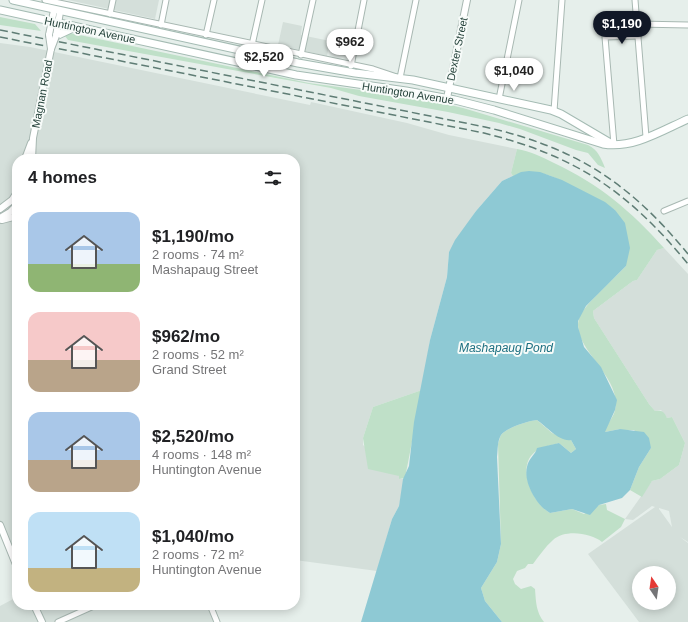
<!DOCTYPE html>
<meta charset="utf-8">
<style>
:root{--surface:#fff;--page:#f6f6f6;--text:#202124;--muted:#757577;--accent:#111827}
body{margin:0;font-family:Helvetica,sans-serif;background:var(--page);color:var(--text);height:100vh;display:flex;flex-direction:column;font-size:15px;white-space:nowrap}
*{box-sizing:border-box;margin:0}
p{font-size:13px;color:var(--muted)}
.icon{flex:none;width:22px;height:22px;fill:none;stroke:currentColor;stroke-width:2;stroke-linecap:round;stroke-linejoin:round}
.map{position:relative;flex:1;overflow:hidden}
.drawer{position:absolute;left:12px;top:154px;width:288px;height:456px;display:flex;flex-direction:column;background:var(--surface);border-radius:16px;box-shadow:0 2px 10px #0003}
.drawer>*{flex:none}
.needle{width:26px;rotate:347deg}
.controls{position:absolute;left:632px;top:566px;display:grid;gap:8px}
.controls a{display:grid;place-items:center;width:44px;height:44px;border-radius:50%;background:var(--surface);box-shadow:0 2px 10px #0003;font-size:20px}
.price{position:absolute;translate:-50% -34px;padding:0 9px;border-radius:14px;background:#fff;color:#222;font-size:13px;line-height:26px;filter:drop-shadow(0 1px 2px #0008)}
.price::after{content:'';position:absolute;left:50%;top:24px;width:12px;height:9px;margin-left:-6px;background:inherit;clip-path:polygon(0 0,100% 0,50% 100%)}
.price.selected{background:var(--accent);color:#fff}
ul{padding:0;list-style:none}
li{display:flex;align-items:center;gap:12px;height:100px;padding:0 16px}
li span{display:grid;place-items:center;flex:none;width:112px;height:80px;border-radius:12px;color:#555}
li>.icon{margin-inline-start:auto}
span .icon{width:48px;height:48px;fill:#fffc;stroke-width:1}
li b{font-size:17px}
h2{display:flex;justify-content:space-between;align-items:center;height:48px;padding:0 16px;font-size:17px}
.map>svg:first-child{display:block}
.built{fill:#d4dfda;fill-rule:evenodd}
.green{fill:#bfe0c8}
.water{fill:#8ec9d4}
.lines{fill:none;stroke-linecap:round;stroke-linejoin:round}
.minor-casing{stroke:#a8b8b2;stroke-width:7}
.tertiary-casing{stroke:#a8b8b2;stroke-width:8}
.secondary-casing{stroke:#a4bbb3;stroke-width:9}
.minor{stroke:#fff;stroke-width:5}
.tertiary{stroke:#fff;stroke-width:6}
.secondary{stroke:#fff;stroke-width:7}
.rail{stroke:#5f7d75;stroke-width:1.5;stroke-dasharray:8 4;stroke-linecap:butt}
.tertiary-bridge-casing{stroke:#a8b8b2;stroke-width:8;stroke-linecap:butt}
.tertiary-bridge{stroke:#fff;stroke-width:6}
.labels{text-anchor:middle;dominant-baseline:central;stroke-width:4;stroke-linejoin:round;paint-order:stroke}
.street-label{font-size:11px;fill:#24423a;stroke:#f7fbf9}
.water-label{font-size:12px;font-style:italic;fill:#1c6f80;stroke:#f7fbf9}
</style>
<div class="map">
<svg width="688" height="622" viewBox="0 0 688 622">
<rect width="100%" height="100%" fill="#e6efeb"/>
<g class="built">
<polygon points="68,0 159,0 155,19"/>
<polygon points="283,22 302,26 301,35 330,41 327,56 278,45"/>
<polygon points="0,43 30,47 310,105 311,102 407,123 449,135 517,149 511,173 513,176 502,181 476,211 449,252 447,277 430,340 422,390 373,407 363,438 363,445 399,476 399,479 403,479 404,481 399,506 392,519 377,571 295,560 295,159 17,159 17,566 0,522"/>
<path d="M664 248 688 274V542L680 537 688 543V622H639L588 554 655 507 652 506 633 520 625 519 652 481 660 479 679 465 685 443 672 417 667 418 661 410 655 411 649 404 594 318 593 311 633 281 637 280 657 250ZM659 508 669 511 672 527 659 509ZM639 573H669V603H639Z"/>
<polygon points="17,597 17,605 211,605 217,622 0,622 0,606"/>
</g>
<g class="green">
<polygon points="0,17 35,24 41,31 0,25"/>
<path d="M70 33 309 83 421 98 463 108 588 145C598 150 601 158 605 168L598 165 588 153 576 150 520 129 499 123 448 112 359 96 331 88 68 40 65 36Z"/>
<path d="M517 149C530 151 542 157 554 163 599 184 631 211 664 248L657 250 637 280 633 281 593 311 594 318 649 404 655 411C661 410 664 411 667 418L672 417 685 443 679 465 660 479 652 481 642 497 630 490 639 467 651 448 634 430H621L620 429 605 432V429C608 423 614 416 615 410 623 375 567 346 580 316 587 302 614 279 626 266L615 210C604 202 592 196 580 190 558 179 537 165 513 176L511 173Z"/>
<polygon points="422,390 405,478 399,479 399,476 368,469 363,438 373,407"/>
<path d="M537 420 552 433 571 440 576 449 571 453 559 443C553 445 544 446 538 450 514 463 532 503 550 513L572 509 584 514 599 505 606 504 607 510 625 519 621 527 602 542C591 533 565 529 553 540 545 547 539 556 533 564H528L525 568 517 571 513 579 515 584 521 589 531 586 535 589C536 602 536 612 544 622H502L485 601 481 588 497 562 501 544 498 444C499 441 500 437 501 435 506 428 528 421 537 420Z"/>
</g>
<path class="water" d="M529 171 540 172 562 180 605 202 615 210 625 223 630 248 626 266 586 306 578 321V327L584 347 601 367 617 400 615 410 605 432 620 429 644 432 649 438 651 448 639 467 630 490 622 498 599 505 590 515 572 509 550 513C537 506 523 482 527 467 528 459 536 454 537 448L559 443 571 453 576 449 571 440C559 442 546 426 537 420 528 421 506 428 501 435 497 442 498 450 497 457L501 544 497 562 481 588 485 601 502 622H361L392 519 399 506 403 479 409 466 414 422 430 340 447 277 449 252 455 240 476 211 502 181 521 172Z"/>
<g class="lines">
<defs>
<g id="minor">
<polyline points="45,0 373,69 400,78 416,0"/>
<polyline points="635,0 646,137"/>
<polyline points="110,14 113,0"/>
<polyline points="637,24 688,25"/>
<polyline points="161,25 166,0"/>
<polyline points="206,35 214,0"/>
<polyline points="252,45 262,0"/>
<polyline points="301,55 313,0"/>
<polyline points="351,66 364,0"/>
<polyline points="499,99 519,0"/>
<polyline points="554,111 562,0"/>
<polyline points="614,145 605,37 638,36"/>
<polyline points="664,211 688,201"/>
<polyline points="210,605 217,622"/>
<polyline points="58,622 96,605"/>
</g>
<g id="tertiary">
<polyline points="49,35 54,10"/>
<polyline points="56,36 60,12"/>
<polyline points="447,98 467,0"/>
<polyline points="25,159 31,143"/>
<polyline points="32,159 33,138 51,49"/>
<polyline points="0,209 12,200 17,192"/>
<polyline points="0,218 10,212 17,205"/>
<polyline points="2,220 17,216"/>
<polyline points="0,525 17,567"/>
<polyline points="34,605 42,622"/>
</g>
<g id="secondary">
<polyline points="13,0 298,63 355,73 413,80 551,110 561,114 612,144"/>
<path d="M0 10 296 75 406 91 455 100 494 110 603 144C633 149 661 131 688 119"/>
<polyline points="56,36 75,27"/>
</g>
</defs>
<use href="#minor" class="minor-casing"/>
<use href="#tertiary" class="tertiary-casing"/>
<use href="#secondary" class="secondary-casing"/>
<use href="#minor" class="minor"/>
<use href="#tertiary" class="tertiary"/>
<use href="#secondary" class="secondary"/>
<g class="rail">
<path d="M0 30 485 127C575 147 630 183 688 254"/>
<path d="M0 37 484 133C576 156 628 191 688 264"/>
</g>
<defs>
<g id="tertiary-bridge">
<polyline points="49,35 51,49"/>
<polyline points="51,49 56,36"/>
</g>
</defs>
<use href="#tertiary-bridge" class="tertiary-bridge-casing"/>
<use href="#tertiary-bridge" class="tertiary-bridge"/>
</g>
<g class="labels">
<g class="street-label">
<text transform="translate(90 30) rotate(12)">Huntington Avenue</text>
<text transform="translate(457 49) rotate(-78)">Dexter Street</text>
<text transform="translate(408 93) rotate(9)">Huntington Avenue</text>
<text transform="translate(42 94) rotate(-79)">Magnan Road</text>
</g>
<g class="water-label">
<text x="506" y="348">Mashapaug Pond</text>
</g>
</g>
</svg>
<div class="controls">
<a><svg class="needle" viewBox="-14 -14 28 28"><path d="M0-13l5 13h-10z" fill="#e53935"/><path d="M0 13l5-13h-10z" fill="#757577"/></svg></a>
</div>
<b class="price selected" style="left:622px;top:45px">$1,190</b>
<b class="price" style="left:350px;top:63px">$962</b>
<b class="price" style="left:264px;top:78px">$2,520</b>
<b class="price" style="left:514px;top:92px">$1,040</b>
<section class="drawer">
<h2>4 homes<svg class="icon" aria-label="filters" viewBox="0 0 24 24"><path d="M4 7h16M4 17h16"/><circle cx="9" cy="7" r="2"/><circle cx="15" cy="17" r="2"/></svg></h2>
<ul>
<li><span style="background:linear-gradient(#a9c7e8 65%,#8fb573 0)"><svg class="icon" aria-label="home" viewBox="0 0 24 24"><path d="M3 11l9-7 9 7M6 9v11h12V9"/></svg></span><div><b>$1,190/mo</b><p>2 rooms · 74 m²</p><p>Mashapaug Street</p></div></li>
<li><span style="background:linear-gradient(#f6c9c9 60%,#b9a48a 0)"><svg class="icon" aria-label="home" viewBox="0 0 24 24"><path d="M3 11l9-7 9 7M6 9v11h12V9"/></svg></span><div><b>$962/mo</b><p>2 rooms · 52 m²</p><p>Grand Street</p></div></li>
<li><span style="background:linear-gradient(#a9c7e8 60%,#b9a48a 0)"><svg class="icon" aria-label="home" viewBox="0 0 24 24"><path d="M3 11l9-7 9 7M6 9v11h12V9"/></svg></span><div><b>$2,520/mo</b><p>4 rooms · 148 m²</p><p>Huntington Avenue</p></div></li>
<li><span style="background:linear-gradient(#bfe0f5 70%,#c2b280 0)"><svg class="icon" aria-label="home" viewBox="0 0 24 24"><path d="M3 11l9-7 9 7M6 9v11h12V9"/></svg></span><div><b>$1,040/mo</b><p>2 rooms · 72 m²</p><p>Huntington Avenue</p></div></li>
</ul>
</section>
</div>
